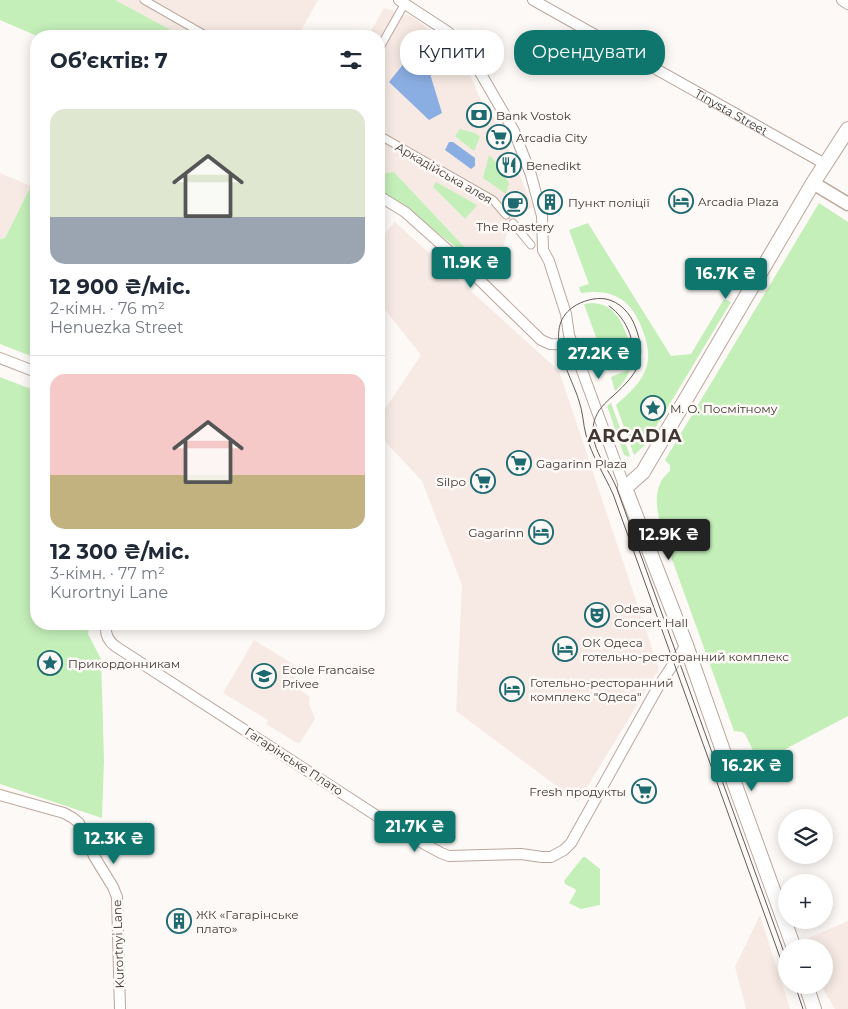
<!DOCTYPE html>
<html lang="uk">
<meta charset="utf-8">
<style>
:root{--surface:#fff;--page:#f2f2f3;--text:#1f2937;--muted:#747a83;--line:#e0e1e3;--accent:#0f766e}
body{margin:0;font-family:Montserrat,sans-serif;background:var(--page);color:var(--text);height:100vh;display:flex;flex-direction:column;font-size:19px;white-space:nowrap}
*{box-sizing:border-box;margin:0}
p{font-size:16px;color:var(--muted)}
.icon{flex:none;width:28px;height:28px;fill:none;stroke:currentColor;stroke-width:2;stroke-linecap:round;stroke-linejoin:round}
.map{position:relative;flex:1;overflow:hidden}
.details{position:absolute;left:30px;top:30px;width:355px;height:600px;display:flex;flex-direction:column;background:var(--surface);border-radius:20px;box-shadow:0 2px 12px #0003}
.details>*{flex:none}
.hud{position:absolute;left:400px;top:30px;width:372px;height:45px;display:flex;gap:10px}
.buttons{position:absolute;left:778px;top:809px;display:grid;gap:10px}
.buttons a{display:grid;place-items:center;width:55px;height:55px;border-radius:50%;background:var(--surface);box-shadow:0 2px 12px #0003;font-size:25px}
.price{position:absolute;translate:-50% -42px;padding:0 11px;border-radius:5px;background:var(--accent);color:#fff;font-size:16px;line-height:32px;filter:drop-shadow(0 1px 2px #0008)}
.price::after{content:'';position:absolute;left:50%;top:30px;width:15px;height:11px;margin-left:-8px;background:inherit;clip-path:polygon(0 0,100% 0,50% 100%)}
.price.active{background:#222;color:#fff}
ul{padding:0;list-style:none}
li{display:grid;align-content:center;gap:10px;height:265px;padding:0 20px}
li+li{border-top:1px solid var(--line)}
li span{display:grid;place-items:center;height:155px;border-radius:15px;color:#555}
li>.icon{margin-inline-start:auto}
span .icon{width:90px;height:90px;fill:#fffc;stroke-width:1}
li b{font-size:21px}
h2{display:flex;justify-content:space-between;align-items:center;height:60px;padding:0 20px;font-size:21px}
.tag{padding:0 18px;border-radius:20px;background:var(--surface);box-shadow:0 2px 12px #0003;font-size:18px;line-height:45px}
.tag.active{background:var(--accent);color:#fff}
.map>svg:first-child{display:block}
.built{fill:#f7eae4}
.green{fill:#c4efb9}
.water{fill:#8baee2}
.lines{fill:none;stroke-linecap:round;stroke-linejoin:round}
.pedestrian-casing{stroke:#bba69c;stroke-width:9}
.minor-casing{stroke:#bba69c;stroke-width:12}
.tertiary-casing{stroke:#bba69c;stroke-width:15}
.secondary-casing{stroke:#bba69c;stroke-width:16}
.pedestrian{stroke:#fff;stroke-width:7}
.minor{stroke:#fff;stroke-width:10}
.tertiary{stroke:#fff;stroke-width:12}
.secondary{stroke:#fff;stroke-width:14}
.tram{stroke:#645c58;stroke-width:1}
.labels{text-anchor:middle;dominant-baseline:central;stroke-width:5;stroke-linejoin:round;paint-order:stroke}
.street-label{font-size:12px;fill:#403733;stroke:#fdf9f6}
.poi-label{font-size:12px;fill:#403733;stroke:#fdf9f6;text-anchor:start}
.district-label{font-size:18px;font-weight:bold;letter-spacing:1px;fill:#403733;stroke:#fdf9f6}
</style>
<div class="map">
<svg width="848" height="1009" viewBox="0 0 848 1009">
<rect width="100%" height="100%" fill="#fdf9f6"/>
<g class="built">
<polygon points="43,0 318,0 298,36 108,36"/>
<polygon points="384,8 413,17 461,54 485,110 496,119 533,207 521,213 508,229 496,274 493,277 394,172 379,174 379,36 368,36"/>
<polygon points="0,173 31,186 5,238 0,239"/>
<polygon points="395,222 559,371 659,669 578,802 456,711 462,585 422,481 379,435 379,418 421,355 379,302 379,241"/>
<polygon points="254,640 301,669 291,683 310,697 309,704 315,719 299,744 266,724 268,720 223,693"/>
<polygon points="760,915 790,1009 746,1009 735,967"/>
<polygon points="848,921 848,1009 835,1009 821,985 824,985 824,948 800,947 797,943"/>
</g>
<g class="green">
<polygon points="0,0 115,0 182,36 37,36 0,20"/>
<polygon points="460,129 475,133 480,137 474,151 455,136"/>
<path d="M489 155C498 163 502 173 509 183L506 194 483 178Z"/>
<polygon points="394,172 487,271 400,204 379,191 379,174"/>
<polygon points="436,182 477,205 465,219 433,187"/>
<polygon points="31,186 36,209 36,358 0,344 0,239 5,238"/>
<path d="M819 203 848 222V716L759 763 745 734 742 732 734 731 661 529C657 507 651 487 670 471V465L665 460Z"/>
<path d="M588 223 671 356 691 354 724 299 731 302 645 445 634 455 616 405C629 393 642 383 647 365 650 353 647 343 643 331 632 300 614 288 581 293L579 287 589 284 569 230Z"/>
<path d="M592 303C616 304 622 323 630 343L607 352 609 358 604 359 584 304Z"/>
<path d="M632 352C633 367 627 381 615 391L611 377 628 370 623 355Z"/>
<polygon points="0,377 36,391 36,624 90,624 88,634 101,659 104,760 102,818 0,784"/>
<polygon points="611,403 630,456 629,457 624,455 607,406"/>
<polygon points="583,857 585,857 600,869 600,905 581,909 569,903 576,891 575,889 565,884 564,881"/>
</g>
<g class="water">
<polygon points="409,57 427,64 442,113 429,120 389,82"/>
<polygon points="449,142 453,142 475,158 475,166 471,169 445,150"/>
</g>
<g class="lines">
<defs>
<g id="pedestrian">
<polyline points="144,0 207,36"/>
<polyline points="379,49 405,3"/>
<polyline points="379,135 493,200 506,215"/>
<polyline points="513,223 531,245"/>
</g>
<g id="minor">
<polyline points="399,0 448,32 463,48 477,67 514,131 531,175 542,216 543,250 549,261 566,314 569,335 625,488"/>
<path id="s1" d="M533 0 825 164"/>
<polyline points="842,0 848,4"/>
<polyline points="379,196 405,212 459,260 541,340 550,344 573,345"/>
<polyline points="0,358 36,372"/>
<path d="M106 624C105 632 107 640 115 646L397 829 441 853 449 856 521 854 542 857H551L564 850 571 843 658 687 686 645"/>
<polyline points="0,795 64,813 73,818 79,823 94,856 113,887 117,897 120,1009"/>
</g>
<polyline id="tertiary" points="813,183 848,204"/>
<g id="secondary">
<polyline points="794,948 735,785 686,645 625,488 643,472 813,183 848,129"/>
<polyline points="806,985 814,1009"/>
</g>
</defs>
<use href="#pedestrian" class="pedestrian-casing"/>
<use href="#minor" class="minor-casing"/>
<use href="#tertiary" class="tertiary-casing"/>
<use href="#secondary" class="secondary-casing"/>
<use href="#pedestrian" class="pedestrian"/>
<use href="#minor" class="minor"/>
<use href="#tertiary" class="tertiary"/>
<use href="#secondary" class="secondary"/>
<g class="tram">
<path d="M609 306C628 319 638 346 631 368"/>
<path d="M786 958 617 489C609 468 588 447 594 422 597 410 605 403 614 395 638 373 648 359 635 326 630 313 620 302 606 299 595 297 582 301 573 307 541 330 571 374 579 401 583 412 583 424 586 435 592 456 604 474 613 494L786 974"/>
<polyline points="795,985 803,1009"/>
</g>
</g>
<defs>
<symbol id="bank-ring" viewBox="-11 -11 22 22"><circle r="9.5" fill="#fdf9f6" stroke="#1e6a71" stroke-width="1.5"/><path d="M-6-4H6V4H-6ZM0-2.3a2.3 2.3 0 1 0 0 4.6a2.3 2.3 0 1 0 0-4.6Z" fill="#1e6a71"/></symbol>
<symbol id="supermarket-ring" viewBox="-11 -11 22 22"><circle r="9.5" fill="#fdf9f6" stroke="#1e6a71" stroke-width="1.5"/><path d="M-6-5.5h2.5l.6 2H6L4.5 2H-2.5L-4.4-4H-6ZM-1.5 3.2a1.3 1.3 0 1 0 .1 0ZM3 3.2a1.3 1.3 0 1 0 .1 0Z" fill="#1e6a71"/></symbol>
<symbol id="restaurant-ring" viewBox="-11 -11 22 22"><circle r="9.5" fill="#fdf9f6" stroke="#1e6a71" stroke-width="1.5"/><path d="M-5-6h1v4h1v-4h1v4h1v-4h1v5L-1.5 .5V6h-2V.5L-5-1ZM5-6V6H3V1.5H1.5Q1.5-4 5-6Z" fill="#1e6a71"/></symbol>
<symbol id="hotel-ring" viewBox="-11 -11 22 22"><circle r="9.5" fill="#fdf9f6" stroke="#1e6a71" stroke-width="1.5"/><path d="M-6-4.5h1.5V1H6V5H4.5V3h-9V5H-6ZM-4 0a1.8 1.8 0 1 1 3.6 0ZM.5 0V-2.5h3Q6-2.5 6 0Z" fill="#1e6a71"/></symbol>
<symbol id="building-ring" viewBox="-11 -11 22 22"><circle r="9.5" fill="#fdf9f6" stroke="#1e6a71" stroke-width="1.5"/><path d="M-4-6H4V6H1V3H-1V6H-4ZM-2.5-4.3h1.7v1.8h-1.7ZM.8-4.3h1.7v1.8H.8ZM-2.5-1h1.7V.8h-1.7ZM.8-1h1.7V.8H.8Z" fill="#1e6a71"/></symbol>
<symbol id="cafe-ring" viewBox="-11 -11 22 22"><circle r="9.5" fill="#fdf9f6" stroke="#1e6a71" stroke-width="1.5"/><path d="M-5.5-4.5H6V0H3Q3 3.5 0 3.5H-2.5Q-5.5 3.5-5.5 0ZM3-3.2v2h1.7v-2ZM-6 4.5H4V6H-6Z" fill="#1e6a71"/></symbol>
<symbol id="sight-ring" viewBox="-11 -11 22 22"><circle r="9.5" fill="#fdf9f6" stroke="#1e6a71" stroke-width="1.5"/><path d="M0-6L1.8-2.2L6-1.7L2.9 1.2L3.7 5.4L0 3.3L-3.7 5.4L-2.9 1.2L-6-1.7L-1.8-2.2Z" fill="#1e6a71"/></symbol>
<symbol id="theatre-ring" viewBox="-11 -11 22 22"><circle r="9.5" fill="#fdf9f6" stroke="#1e6a71" stroke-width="1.5"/><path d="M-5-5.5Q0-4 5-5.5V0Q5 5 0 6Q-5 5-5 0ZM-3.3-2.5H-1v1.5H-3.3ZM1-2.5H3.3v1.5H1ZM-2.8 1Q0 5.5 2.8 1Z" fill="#1e6a71"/></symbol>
<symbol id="school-ring" viewBox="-11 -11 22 22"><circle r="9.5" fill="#fdf9f6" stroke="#1e6a71" stroke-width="1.5"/><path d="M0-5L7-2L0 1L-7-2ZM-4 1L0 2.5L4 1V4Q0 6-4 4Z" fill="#1e6a71"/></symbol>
</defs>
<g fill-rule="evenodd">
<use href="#bank-ring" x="465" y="101" width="28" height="28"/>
<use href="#supermarket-ring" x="485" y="123" width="28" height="28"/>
<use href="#restaurant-ring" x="495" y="151" width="28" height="28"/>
<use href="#hotel-ring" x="667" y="187" width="28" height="28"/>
<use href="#building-ring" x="536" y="188" width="28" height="28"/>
<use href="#cafe-ring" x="501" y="190" width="28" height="28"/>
<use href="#sight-ring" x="639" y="394" width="28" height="28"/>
<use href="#supermarket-ring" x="505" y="449" width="28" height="28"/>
<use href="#supermarket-ring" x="469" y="467" width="28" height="28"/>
<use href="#hotel-ring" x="527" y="518" width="28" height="28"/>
<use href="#theatre-ring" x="583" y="601" width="28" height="28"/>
<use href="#hotel-ring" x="551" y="635" width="28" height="28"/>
<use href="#sight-ring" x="36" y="649" width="28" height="28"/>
<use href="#school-ring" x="250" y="662" width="28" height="28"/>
<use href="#hotel-ring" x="498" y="675" width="28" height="28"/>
<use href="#supermarket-ring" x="630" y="777" width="28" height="28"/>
<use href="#building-ring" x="165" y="907" width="28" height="28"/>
</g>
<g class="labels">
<g class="street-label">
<text stroke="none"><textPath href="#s1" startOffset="228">Tinysta Street</textPath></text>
<text transform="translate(444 173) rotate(30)">Аркадійська алея</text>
<text transform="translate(294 761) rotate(33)">Гагарінське Плато</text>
<text transform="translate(118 944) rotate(-92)">Kurortnyi Lane</text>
</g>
<g class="poi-label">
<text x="496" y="115">Bank Vostok</text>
<text x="516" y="137">Arcadia City</text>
<text x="526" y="165">Benedikt</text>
<text x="698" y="201">Arcadia Plaza</text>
<text x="568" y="202">Пункт поліції</text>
<text x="515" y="226" text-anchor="middle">The Roastery</text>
<text x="670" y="408">М. О. Посмітному</text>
<text x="536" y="463">Gagarinn Plaza</text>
<text x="466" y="481" text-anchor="end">Silpo</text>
<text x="524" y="532" text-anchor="end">Gagarinn</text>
<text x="614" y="608">Odesa<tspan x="614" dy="14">Concert Hall</tspan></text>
<text x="582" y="642">ОК Одеса<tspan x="582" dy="14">готельно-ресторанний комплекс</tspan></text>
<text x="68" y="663">Прикордонникам</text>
<text x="282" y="669">Ecole Francaise<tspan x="282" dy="14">Privee</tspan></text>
<text x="530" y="682">Готельно-ресторанний<tspan x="530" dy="14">комплекс "Одеса"</tspan></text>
<text x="626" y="791" text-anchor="end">Fresh продукты</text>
<text x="196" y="914">ЖК «Гагарінське<tspan x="196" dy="14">плато»</tspan></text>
</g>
<g class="district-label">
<text x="635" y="436">ARCADIA</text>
</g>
</g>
</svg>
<div class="buttons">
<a><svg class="icon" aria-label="layers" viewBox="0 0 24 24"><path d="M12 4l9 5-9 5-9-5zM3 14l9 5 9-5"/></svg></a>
<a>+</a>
<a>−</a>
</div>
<b class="price" style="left:471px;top:289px">11.9K ₴</b>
<b class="price" style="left:726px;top:300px">16.7K ₴</b>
<b class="price" style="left:599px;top:380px">27.2K ₴</b>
<b class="price active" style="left:669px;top:561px">12.9K ₴</b>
<b class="price" style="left:752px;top:792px">16.2K ₴</b>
<b class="price" style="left:415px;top:853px">21.7K ₴</b>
<b class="price" style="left:114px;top:865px">12.3K ₴</b>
<div class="hud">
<a class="tag">Купити</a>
<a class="tag active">Орендувати</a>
</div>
<section class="details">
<h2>Об’єктів: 7<svg class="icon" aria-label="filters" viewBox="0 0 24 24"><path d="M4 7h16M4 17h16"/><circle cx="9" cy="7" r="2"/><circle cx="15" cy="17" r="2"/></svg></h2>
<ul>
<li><span style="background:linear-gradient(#dfe7d0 70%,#9aa5b1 0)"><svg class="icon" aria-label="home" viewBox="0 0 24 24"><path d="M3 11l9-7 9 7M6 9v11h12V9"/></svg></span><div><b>12 900 ₴/міс.</b><p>2-кімн. · 76 m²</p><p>Henuezka Street</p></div></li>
<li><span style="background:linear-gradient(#f6c9c9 65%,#c2b280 0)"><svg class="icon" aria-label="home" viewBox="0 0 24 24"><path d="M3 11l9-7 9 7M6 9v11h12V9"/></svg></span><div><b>12 300 ₴/міс.</b><p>3-кімн. · 77 m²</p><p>Kurortnyi Lane</p></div></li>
</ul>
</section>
</div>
